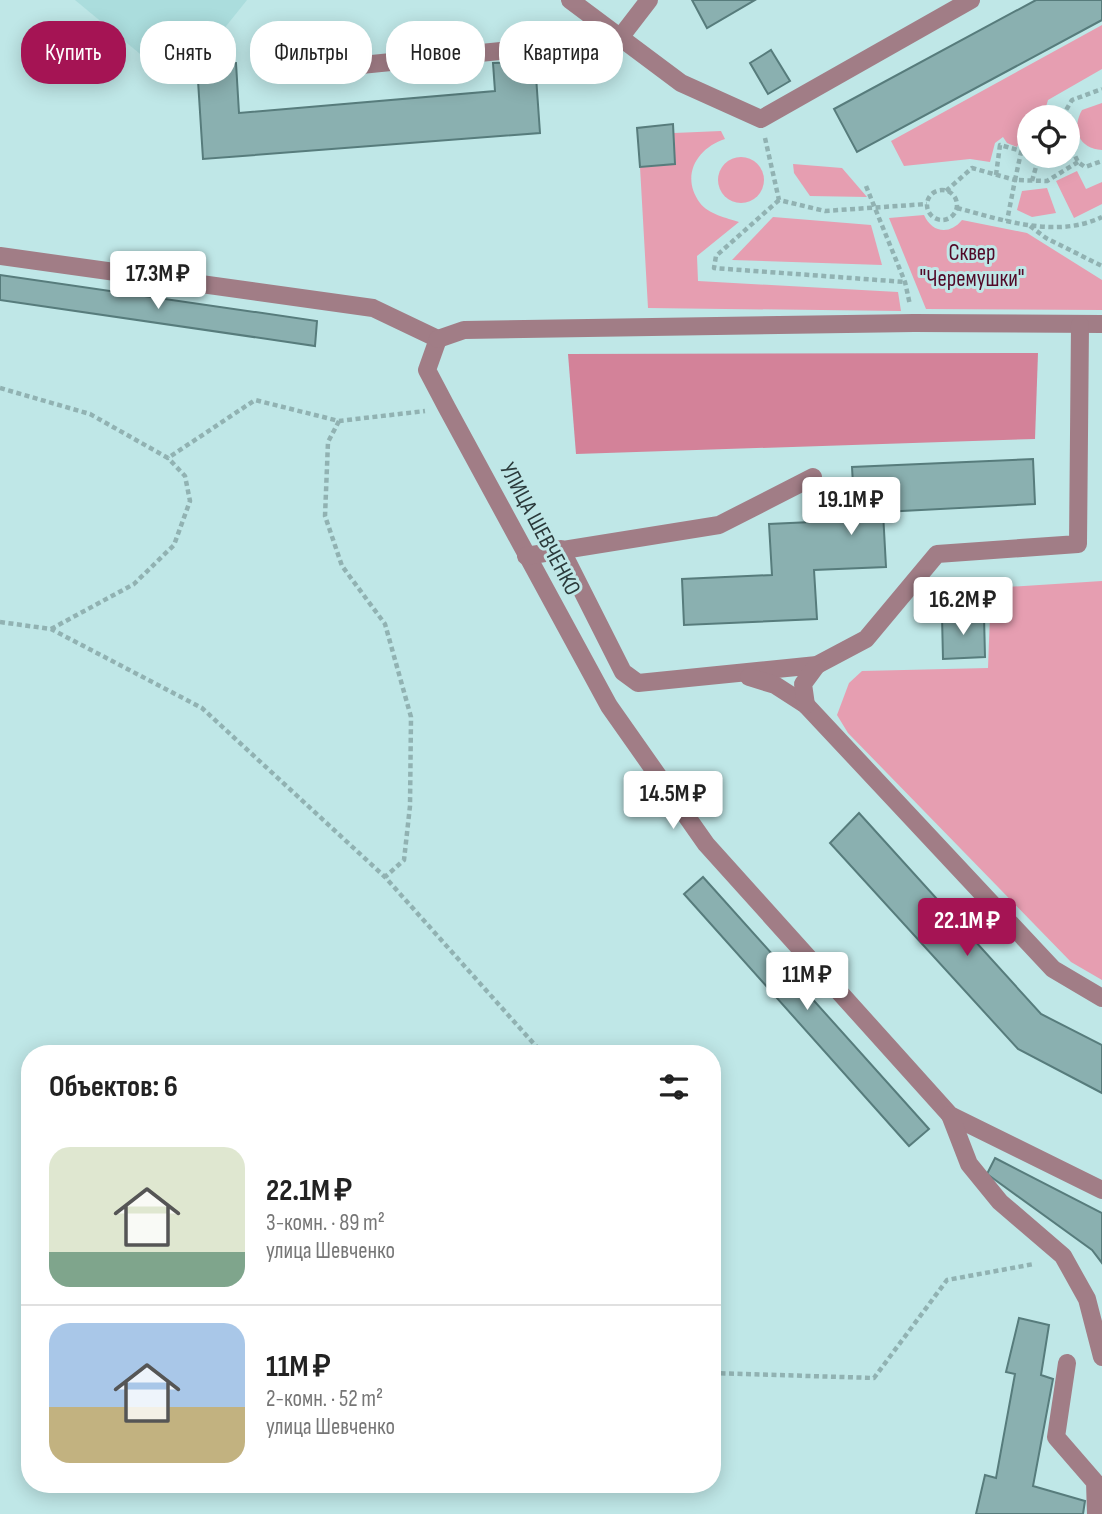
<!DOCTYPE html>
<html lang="ru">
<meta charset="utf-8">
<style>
:root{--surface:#fff;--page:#f2f2f2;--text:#222;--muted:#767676;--line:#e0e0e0;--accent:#a51454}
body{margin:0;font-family:"Sofia Sans Condensed",sans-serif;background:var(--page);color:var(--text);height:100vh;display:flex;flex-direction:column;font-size:26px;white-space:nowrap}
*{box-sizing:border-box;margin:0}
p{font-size:23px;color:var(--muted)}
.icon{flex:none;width:38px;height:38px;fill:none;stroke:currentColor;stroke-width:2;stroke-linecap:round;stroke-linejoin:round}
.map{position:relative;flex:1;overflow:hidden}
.panel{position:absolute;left:21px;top:1045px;width:700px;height:448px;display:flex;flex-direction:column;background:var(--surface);border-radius:28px;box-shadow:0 4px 18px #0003}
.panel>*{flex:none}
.top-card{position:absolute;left:21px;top:21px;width:700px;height:63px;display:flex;gap:14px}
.controls{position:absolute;left:1017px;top:105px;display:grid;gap:14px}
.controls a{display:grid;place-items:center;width:63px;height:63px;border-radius:50%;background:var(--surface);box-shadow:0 4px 18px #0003;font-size:35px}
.price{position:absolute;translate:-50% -60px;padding:0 16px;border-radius:7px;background:#fff;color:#222;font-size:23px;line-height:46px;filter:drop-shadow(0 2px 4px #0008)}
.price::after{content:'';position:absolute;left:50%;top:42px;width:21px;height:16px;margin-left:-10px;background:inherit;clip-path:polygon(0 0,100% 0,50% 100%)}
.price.current{background:var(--accent);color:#fff}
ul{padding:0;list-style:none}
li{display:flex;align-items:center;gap:21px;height:175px;padding:0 28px}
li+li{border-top:2px solid var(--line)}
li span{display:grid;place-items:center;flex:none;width:196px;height:140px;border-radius:21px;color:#555}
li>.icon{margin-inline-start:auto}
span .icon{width:84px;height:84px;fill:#fffc;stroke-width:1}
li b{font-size:30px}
h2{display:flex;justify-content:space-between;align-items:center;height:84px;padding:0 28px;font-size:30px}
.chip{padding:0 24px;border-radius:28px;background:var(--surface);box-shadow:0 4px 18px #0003;font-size:24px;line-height:63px}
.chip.current{background:var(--accent);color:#fff}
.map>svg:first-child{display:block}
.built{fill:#abdddd}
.green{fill:#e69eb1}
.forest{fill:#d38299}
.building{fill:#8ab0b0;stroke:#577c7c;stroke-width:2}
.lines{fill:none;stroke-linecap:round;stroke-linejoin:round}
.path{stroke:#91b2b2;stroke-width:4.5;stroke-dasharray:5 3.5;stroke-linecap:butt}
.minor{stroke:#a17d86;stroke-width:18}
.labels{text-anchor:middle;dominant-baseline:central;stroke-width:6;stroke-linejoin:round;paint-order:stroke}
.park-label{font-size:23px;fill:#520928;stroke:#bfe7e7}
.street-label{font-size:23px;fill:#2b3a3b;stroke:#bfe7e7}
</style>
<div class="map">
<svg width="1102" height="1514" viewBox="0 0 1102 1514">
<rect width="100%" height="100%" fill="#bfe7e7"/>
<polygon class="built" points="75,0 247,0 219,35 145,58"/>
<g class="green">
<polygon points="1102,25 1102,69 1048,100 1043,117 1029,117 1029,124 1018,129 1022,134 1017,147 1007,143 1003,137 995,143 990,162 970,159 904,166 891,141"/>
<path d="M1102 103V150C1079 149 1071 129 1082 110Z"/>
<path d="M721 131 725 139C697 148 680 176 700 203 708 214 727 218 739 222L697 256 698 281 898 292 901 311 648 308 640 167 675 164 674 133Z"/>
<circle cx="741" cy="180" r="23"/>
<polygon points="793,164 842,168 867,197 810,196 794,173"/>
<polygon points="1077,171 1086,189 1102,182 1102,204 1074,218 1056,181"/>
<polygon points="1047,188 1056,213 1032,217 1017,210 1022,191"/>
<path d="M924 215C932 233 950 235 962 220L1027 233 1102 280V310L926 309 889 218Z"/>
<polygon points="773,217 871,225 882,265 732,260"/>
<polygon points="1102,581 1102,980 1071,962 848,733 837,715 849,683 862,671 988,668 991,588"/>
</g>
<polygon class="forest" points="1038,353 1035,439 576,454 568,354"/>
<g class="building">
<polygon points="692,0 755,0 707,28"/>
<polygon points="1036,0 1102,0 1102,20 857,152 834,109"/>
<polygon points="771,50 790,81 768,94 750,63"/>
<polygon points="535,62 540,133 203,159 197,65 236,63 239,113 495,91 493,63"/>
<polygon points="673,124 675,164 640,167 637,128"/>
<polygon points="0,275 317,321 315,346 0,300"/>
<polygon points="1033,459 1035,504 883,512 886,567 814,570 817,619 684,625 682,579 772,575 769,524 855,520 852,467"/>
<polygon points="942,616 984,616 985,657 943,659"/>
<polygon points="859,813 1041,1014 1102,1045 1102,1093 1018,1049 830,843"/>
<polygon points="703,877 929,1129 909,1146 684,894"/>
<polygon points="995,1158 1102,1213 1102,1263 1092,1250 987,1174"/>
<polygon points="1019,1318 1049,1325 1041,1375 1053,1379 1033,1486 1085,1501 1083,1514 976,1514 985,1475 996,1478 1015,1374 1006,1372"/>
</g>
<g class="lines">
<g class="path">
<polyline points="1062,117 1072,100 1102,89"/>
<polyline points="1025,134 1015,180 1047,181 1078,162"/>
<polyline points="765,138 779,200 825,211 927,204"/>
<polyline points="1068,141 1078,162 1085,167 1102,161"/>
<polyline points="996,175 1000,145 1029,153"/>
<polyline points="1032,181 1039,156"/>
<polyline points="866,186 905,282 910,305"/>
<circle cx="942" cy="205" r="15"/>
<polyline points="946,191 972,168 1015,180 1007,221"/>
<polyline points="779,200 716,256 714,268 905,282"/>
<path d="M957 208C1003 220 1056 239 1102 217"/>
<polyline points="1030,226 1046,238 1102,266"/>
<polyline points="0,388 90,414 168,458 255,400 339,421 425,411"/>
<polyline points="339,421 328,442 325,516 342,566 385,624 411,717 410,806 404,860 385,877"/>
<polyline points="0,622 51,629 202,708 385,877 543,1054"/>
<polyline points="51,629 134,584 174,545 190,501 185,476 168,458"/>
<polyline points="712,1373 874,1378 947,1280 1034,1264"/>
</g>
<g class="minor">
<polyline points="570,0 681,83 761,119 971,0"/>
<polyline points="292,72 619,39 649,0"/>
<polyline points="0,256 373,308 438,339"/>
<polyline points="438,339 427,370 447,408 609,706 706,844 950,1115 1102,1190"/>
<polyline points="438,339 464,330 914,323 1102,324"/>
<polyline points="561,549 623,672 638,683 817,665 866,639 937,554 1078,544 1080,325"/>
<polyline points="526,556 719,525 813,477"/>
<polyline points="749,677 775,685 806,705 1053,969 1102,998"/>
<polyline points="806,705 803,684 817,665"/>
<polyline points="950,1115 969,1164 1000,1202 1063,1256 1087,1299 1102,1357"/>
<polyline points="1067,1363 1056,1437 1095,1482 1096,1514"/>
</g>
</g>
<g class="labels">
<g class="park-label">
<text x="972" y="253">Сквер<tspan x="972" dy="26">"Черемушки"</tspan></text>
</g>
<g class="street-label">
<text transform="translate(540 529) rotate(62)">УЛИЦА ШЕВЧЕНКО</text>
</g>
</g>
</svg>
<div class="controls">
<a><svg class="icon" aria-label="locate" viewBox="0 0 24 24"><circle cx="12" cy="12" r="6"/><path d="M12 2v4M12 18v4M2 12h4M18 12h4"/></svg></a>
</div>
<b class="price" style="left:158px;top:311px">17.3M ₽</b>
<b class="price" style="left:851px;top:537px">19.1M ₽</b>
<b class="price" style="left:963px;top:637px">16.2M ₽</b>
<b class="price" style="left:673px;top:831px">14.5M ₽</b>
<b class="price current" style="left:967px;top:958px">22.1M ₽</b>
<b class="price" style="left:807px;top:1012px">11M ₽</b>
<div class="top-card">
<a class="chip current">Купить</a>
<a class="chip">Снять</a>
<a class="chip">Фильтры</a>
<a class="chip">Новое</a>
<a class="chip">Квартира</a>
</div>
<section class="panel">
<h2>Объектов: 6<svg class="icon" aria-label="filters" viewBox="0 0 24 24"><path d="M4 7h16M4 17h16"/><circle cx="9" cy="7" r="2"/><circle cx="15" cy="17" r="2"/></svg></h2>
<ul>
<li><span style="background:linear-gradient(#dfe7d0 75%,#7fa58c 0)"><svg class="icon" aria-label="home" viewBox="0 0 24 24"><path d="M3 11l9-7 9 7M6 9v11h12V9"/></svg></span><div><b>22.1M ₽</b><p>3-комн. · 89 m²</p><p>улица Шевченко</p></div></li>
<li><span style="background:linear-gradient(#a9c7e8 60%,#c2b280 0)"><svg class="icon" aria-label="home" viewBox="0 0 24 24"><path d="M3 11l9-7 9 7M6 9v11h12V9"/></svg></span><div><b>11M ₽</b><p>2-комн. · 52 m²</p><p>улица Шевченко</p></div></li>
</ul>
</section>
</div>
